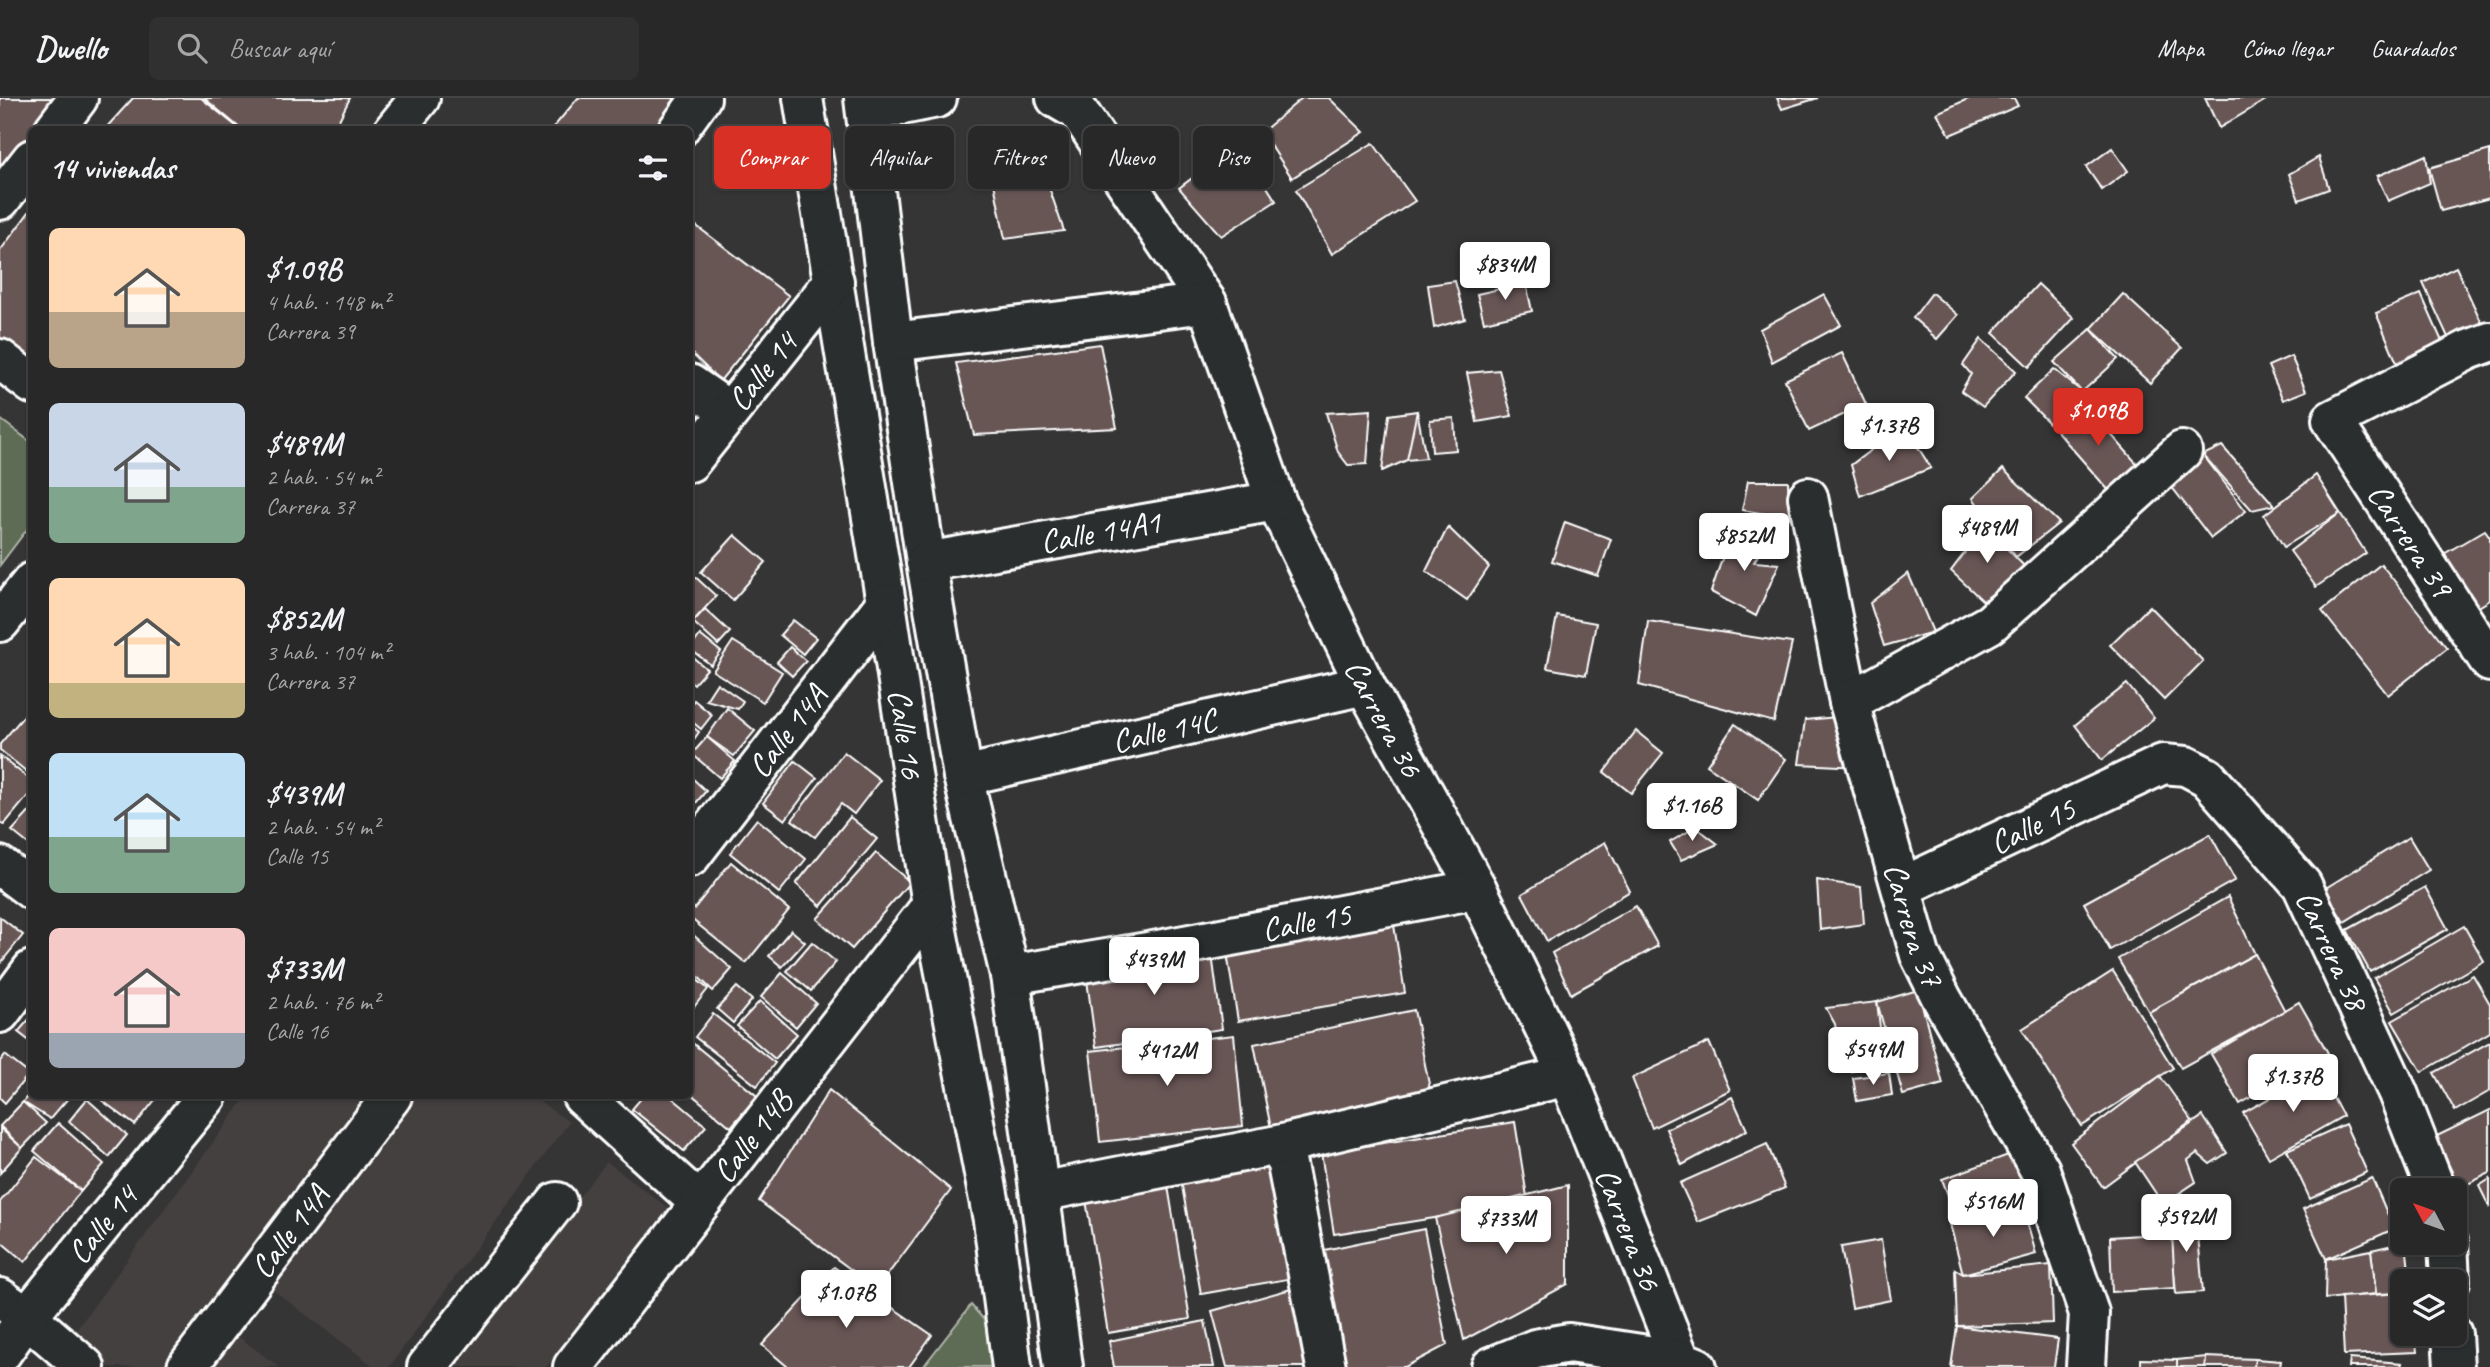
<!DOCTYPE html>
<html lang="es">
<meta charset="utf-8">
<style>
:root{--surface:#282828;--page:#303030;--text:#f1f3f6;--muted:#a5a6a8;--line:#444445;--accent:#d93025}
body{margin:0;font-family:Caveat,sans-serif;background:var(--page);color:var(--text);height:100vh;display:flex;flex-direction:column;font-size:26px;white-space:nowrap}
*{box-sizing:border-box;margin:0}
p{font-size:23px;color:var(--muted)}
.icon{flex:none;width:38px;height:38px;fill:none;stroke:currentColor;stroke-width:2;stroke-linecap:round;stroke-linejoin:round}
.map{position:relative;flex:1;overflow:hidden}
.details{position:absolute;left:28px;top:28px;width:665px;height:973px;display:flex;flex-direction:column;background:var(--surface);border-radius:10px;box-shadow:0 2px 5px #0004,0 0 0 2px var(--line)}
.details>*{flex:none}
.banner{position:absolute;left:714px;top:28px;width:665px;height:63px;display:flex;gap:14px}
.needle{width:46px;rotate:311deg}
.tools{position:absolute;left:2390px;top:1080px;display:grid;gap:14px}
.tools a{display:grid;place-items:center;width:77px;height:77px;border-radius:10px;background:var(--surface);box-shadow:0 2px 5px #0004,0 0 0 2px var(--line);font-size:35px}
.price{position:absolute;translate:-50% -60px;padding:0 16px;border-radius:7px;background:#fff;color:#222;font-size:23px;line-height:46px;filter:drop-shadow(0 2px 4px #0008)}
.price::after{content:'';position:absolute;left:50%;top:42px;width:21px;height:16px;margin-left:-10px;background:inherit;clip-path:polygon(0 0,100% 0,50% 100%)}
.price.on{background:var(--accent);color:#fff}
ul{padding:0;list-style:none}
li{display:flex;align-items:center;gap:21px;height:175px;padding:0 21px}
li span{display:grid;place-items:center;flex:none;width:196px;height:140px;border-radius:10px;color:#555}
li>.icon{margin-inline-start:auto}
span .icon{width:84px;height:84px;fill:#fffc;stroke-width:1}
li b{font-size:30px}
h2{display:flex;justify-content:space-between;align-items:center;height:84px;padding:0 21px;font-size:30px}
.pill{padding:0 24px;border-radius:10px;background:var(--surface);box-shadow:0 2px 5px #0004,0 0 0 2px var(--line);font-size:24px;line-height:63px}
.pill.on{background:var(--accent);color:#fff}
header{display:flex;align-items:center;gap:42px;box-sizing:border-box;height:98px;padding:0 35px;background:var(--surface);border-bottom:2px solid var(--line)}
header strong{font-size:33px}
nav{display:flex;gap:38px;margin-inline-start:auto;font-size:24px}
.search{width:490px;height:63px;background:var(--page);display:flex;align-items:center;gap:18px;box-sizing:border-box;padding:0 24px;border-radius:10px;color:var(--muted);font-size:26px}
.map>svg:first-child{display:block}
.built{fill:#453f3f}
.green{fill:#5f6c54;stroke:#afb6aa;stroke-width:2}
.building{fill:#685654;stroke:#fff;stroke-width:2}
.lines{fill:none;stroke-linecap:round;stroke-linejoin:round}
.minor-casing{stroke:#fff;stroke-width:44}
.minor{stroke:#2a2d2e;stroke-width:38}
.labels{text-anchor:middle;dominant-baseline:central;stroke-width:5;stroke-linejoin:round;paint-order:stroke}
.street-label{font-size:33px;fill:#fff;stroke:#2a2d2e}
</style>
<header>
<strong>Dwello</strong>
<div class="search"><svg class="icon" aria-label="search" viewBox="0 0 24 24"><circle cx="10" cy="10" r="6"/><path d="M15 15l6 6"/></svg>Buscar aquí</div>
<nav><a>Mapa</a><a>Cómo llegar</a><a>Guardados</a></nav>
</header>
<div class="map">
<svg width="2490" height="1269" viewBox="0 0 2490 1269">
<rect width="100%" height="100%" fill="#363536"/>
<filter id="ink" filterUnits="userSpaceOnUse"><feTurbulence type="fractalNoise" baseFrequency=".0143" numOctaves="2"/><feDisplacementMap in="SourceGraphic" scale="14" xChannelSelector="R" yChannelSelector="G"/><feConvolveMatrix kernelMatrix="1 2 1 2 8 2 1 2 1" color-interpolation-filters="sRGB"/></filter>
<g filter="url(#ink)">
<g class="built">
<polygon points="247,998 377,998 172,1269 108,1269 71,1239"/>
<polygon points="411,998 531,998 569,1024 389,1269 375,1269 272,1191"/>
<polygon points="607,1064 668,1110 546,1269 443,1269"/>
<polygon points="223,1227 279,1269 195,1269"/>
</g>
<g class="green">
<polygon points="0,321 32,345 31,426 0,467"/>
<polygon points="971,1207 992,1231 995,1269 923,1269"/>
</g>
<g class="building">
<polygon points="0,0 64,0 40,32 32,32 32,43 0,84"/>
<polygon points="133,0 201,0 241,32 104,32"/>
<polygon points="204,0 350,0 334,32 242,32"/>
<polygon points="578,0 680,0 653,32 552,31"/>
<polygon points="1302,0 1329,0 1364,34 1292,80 1262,34"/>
<polygon points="1777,0 1818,0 1782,11"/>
<polygon points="1970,0 2014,0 2018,8 1950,37 1937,15"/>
<polygon points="2205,0 2269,0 2219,30"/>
<polygon points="1033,43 1064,133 1005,141 987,50"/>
<polygon points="1239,45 1276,103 1221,138 1179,90"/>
<polygon points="1373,45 1415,103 1332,156 1296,92"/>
<polygon points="2112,50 2128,73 2102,92 2086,69"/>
<polygon points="2490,52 2490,100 2441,113 2429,70"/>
<polygon points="2426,57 2430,85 2388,103 2377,78"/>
<polygon points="2319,59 2329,91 2299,102 2289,76"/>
<polygon points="32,110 32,267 0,242 0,153"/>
<polygon points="690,123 789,198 720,283 690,254"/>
<polygon points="2456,169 2485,232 2452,248 2423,185"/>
<polygon points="1455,183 1465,221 1434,230 1428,187"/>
<polygon points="1526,185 1532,213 1484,224 1477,196"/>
<polygon points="2038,186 2074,220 2029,269 1993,235"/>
<polygon points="1932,195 1958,217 1937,241 1913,220"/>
<polygon points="1824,196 1841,227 1772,264 1760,231"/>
<polygon points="2123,196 2182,250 2150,285 2091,231"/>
<polygon points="2421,196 2448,257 2402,277 2376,215"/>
<polygon points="2091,231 2118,261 2082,294 2054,264"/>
<polygon points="1981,241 2016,273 1983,309 1961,293 1971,276 1963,267"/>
<polygon points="1100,246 1117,330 974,337 956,265"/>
<polygon points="1842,255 1866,306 1809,333 1785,282"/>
<polygon points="2291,258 2306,293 2283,302 2268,268"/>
<polygon points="2054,271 2082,294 2084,306 2055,331 2024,300"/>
<polygon points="1499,272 1512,318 1477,324 1467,275"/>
<polygon points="2084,306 2140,369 2111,395 2055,331"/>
<polygon points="1371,312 1367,366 1348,367 1338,354 1326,315"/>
<polygon points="1417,313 1426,360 1407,362 1406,348"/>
<polygon points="1417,313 1407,362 1382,373 1389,317"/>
<polygon points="1454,320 1456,352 1432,354 1430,322"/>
<polygon points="1904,327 1931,370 1860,398 1851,367"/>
<polygon points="2222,348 2274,407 2252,412 2203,357"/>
<polygon points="2203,357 2246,413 2211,440 2168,384"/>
<polygon points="2003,371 2059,425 2016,459 1973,400"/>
<polygon points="2316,377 2340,415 2284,449 2264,417"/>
<polygon points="1748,383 1788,383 1789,420 1742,412"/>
<polygon points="2340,415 2366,455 2316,489 2290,453"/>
<polygon points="1565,424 1611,441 1598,478 1552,463"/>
<polygon points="1985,428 2026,470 1983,503 1951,473"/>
<polygon points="1448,429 1489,469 1467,502 1426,473"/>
<polygon points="1732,431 1767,441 1754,464 1779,466 1756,518 1711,494"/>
<polygon points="2485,432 2490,439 2490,502 2462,519 2430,464"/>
<polygon points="735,437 766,464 733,502 701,474"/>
<polygon points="2381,466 2447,550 2388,597 2322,513"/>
<polygon points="690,474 716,498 690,527"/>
<polygon points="1908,475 1933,534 1884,548 1870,505"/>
<polygon points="2150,508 2203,563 2164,602 2110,547"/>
<polygon points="705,511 730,534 718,547 693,524"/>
<polygon points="1557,518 1596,525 1586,577 1547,570"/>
<polygon points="793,522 816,540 803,556 780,537"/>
<polygon points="1648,523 1792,545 1774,624 1639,587"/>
<polygon points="700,537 721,554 711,567 690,551"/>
<polygon points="733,543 782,574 763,604 713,573"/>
<polygon points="790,549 806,563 792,578 777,564"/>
<polygon points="690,557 707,571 694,586 690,583"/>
<polygon points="717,585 743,603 738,611 706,602"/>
<polygon points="2127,586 2154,620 2102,662 2075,627"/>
<polygon points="694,602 712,617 701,631 690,622 690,608"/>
<polygon points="32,608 32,678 0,652 0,646"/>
<polygon points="727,610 755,633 734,658 707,639"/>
<polygon points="1848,618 1860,669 1799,666 1805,622"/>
<polygon points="1735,626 1786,661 1758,702 1707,667"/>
<polygon points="690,627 699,634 690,647"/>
<polygon points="1636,633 1663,655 1631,695 1604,674"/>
<polygon points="707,639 735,663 720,680 692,656"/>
<polygon points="844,654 880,682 854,716 841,706 815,739 792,722"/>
<polygon points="0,658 32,683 32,693 4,727 0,724"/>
<polygon points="795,663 817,680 785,722 763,705"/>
<polygon points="690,678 706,693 690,712"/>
<polygon points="32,711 32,749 12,733"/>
<polygon points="850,719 877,741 821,808 796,786"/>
<polygon points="757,721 806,761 779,795 730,755"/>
<polygon points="1696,729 1718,746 1681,762 1670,744"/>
<polygon points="2210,736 2235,782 2110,852 2084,805"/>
<polygon points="2409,739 2429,772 2344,824 2324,791"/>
<polygon points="1605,744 1630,793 1547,843 1522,796"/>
<polygon points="876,755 910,784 852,851 817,821"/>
<polygon points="731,764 789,812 746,865 690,820 690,816"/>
<polygon points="1817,782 1861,789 1864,826 1820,832"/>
<polygon points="2425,789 2448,831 2370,874 2347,832"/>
<polygon points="2228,799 2255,856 2149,914 2118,861"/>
<polygon points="1636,808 1658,848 1571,896 1552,855"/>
<polygon points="1392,815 1405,895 1238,923 1225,843"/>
<polygon points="0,819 23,837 0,866"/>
<polygon points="2464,828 2484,863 2394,915 2374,880"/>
<polygon points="791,832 805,844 782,869 769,858"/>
<polygon points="691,835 732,871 713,893 690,871"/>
<polygon points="812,844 836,864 811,893 787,873"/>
<polygon points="1211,849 1222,931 1096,949 1085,867"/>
<polygon points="2255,856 2285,913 2181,970 2149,914"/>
<polygon points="2113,873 2173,970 2082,1028 2022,931"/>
<polygon points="782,875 816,905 796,929 761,899"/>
<polygon points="690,876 708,891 690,914"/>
<polygon points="2473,877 2490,906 2490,934 2422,974 2392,923"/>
<polygon points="737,889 752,902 733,925 717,911"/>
<polygon points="1918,892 1943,986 1903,997 1877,904"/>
<polygon points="760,903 797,936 775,961 737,928"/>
<polygon points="1877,904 1881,937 1838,944 1835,926 1826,910"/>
<polygon points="2299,904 2328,955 2240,1006 2211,956"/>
<polygon points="1414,912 1433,1006 1273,1040 1254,946"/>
<polygon points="713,916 775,965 757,988 695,939"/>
<polygon points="32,918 32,945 18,934"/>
<polygon points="1234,937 1243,1028 1100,1044 1090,953"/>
<polygon points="1881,937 1888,959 1852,973 1850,951 1868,946"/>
<polygon points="690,943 757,998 731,1029 690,995"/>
<polygon points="1709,944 1730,992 1652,1030 1632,980"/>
<polygon points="2490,944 2490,993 2455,1013 2434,975"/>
<polygon points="5,957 29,976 5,1005 0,1000 0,963"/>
<polygon points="2318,973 2343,1018 2269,1060 2243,1015"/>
<polygon points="1889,975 1892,997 1857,1003 1853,980"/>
<polygon points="2160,978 2192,1023 2103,1089 2071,1045"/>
<polygon points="32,991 32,998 70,998 50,1021 23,1004"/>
<polygon points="829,992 951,1092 877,1191 759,1103"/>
<polygon points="96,998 158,998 135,1027"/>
<polygon points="643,998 670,998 706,1028 684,1053 632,1011"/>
<polygon points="1732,999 1747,1032 1682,1067 1666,1031"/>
<polygon points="87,1001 127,1037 109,1059 69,1023"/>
<polygon points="23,1004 46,1025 22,1050 0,1028"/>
<polygon points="2490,1012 2490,1075 2460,1090 2435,1039"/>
<polygon points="2203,1018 2227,1055 2210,1066 2197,1055 2188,1062 2196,1084 2163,1106 2135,1064"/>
<polygon points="1515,1024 1528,1105 1334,1136 1321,1055"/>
<polygon points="58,1025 104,1066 81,1093 34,1053"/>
<polygon points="2345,1026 2367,1074 2310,1101 2287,1052"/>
<polygon points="0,1030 22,1050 0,1075"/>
<polygon points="1767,1046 1785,1090 1698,1124 1680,1085"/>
<polygon points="1272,1054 1293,1180 1201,1196 1179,1071"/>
<polygon points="2011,1056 2027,1099 1958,1124 1942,1081"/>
<polygon points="36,1059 81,1093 25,1164 0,1143 0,1104"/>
<polygon points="2372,1080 2394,1131 2326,1161 2303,1111"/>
<polygon points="2490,1081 2490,1110 2479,1088"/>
<polygon points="1167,1082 1190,1221 1108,1235 1085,1096"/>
<polygon points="1568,1087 1568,1186 1464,1242 1435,1120"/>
<polygon points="2022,1106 2036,1156 1963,1176 1950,1126"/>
<polygon points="2196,1115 2203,1194 2176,1196 2169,1117"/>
<polygon points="1424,1131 1447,1247 1405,1269 1338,1269 1315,1154"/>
<polygon points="2172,1135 2175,1190 2112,1194 2110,1139"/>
<polygon points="1881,1142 1891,1202 1852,1210 1841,1149"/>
<polygon points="2406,1144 2410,1183 2403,1183 2403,1195 2376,1196 2371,1152"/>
<polygon points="2371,1152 2376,1196 2325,1201 2326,1161"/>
<polygon points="2051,1167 2053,1225 1957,1228 1955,1171 1963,1176"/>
<polygon points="834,1169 932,1237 909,1269 788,1269 762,1247"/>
<polygon points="1298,1189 1320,1269 1227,1269 1212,1213"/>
<polygon points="2403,1195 2403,1236 2415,1236 2417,1254 2344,1257 2341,1199"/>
<polygon points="1205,1223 1214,1269 1114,1269 1109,1243"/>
<polygon points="1957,1228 2058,1241 2054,1269 1951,1269"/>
<polygon points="1565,1250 1609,1269 1557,1269"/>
<polygon points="2206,1259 2255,1261 2255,1269 2205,1269"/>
<polygon points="2206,1259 2205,1269 2177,1269 2177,1262"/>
<polygon points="2141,1261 2177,1262 2177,1269 2141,1269"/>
<polygon points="2255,1261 2281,1263 2280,1269 2254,1269"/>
<polygon points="2350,1261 2402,1265 2401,1269 2349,1269"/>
</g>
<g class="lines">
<defs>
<g id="minor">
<path id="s1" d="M803 0 886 505 932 807 993 1122 1012 1269"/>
<polyline points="864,0 893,244 926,464 963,678 1010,877 1063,1269"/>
<path id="s2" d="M1056 0 1078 13 1207 205 1276 403 1365 587 1477 791 1568 978 1680 1262"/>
<polyline points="867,14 937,0"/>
<polyline points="54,32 78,0"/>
<polyline points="394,32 420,0"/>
<polyline points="678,32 701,0"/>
<polyline points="0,102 32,61"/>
<polyline points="893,244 1207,205"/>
<path id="s3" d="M2490 244 2468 252 2332 322 2490 564"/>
<polyline points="0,261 32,286"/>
<polyline points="690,286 729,313"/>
<path id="s4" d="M690 364 834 183"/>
<path id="s5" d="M1808 399 1849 604 1920 857 1942 901 2040 1072 2089 1215 2086 1269"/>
<path id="s6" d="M926 464 1276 403"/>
<polyline points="0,524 32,484"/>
<polyline points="1849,604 1990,526 2182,353"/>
<path id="s7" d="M963 678 1365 587"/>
<path id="s8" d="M690 759 886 505"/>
<polyline points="0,768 32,792"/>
<path id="s9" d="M1902 789 2163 666 2186 668 2207 679 2302 787 2398 995 2436 1092"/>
<path id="s10" d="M1010 877 1148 854 1477 791"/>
<polyline points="0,915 32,872"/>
<polyline points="582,998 700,1105"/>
<polyline points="1283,1046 1326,1269"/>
<polyline points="1040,1094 1283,1046 1568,978"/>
<polyline points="2448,1144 2450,1183"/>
<polyline points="0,1200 27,1219 85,1269"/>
<polyline points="2452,1236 2454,1269"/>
<path id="s11" d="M0 1257 27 1219 207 998"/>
<path id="s12" d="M187 1269 392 998"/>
<polyline points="427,1269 557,1104"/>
<path id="s13" d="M573 1269 932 807"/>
<polyline points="1491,1269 1535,1251 1569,1245 1680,1262 1697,1269"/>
</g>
</defs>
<use href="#minor" class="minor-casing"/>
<use href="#minor" class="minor"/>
</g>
</g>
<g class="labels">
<g class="street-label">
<text stroke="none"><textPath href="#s4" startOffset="116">Calle 14</textPath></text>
<text stroke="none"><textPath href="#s6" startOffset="177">Calle 14A1</textPath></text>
<text stroke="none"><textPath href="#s3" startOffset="320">Carrera 39</textPath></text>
<text stroke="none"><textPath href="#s2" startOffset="709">Carrera 36</textPath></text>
<text stroke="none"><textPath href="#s8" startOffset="159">Calle 14A</textPath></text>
<text stroke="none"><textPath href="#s7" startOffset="206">Calle 14C</textPath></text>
<text stroke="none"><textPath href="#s1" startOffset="644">Calle 16</textPath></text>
<text stroke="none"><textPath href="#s9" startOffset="144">Calle 15</textPath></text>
<text stroke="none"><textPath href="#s10" startOffset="301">Calle 15</textPath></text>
<text stroke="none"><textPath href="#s5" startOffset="441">Carrera 37</textPath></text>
<text stroke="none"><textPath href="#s9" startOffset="551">Carrera 38</textPath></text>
<text stroke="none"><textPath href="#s13" startOffset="292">Calle 14B</textPath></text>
<text stroke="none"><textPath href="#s11" startOffset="166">Calle 14</textPath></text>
<text stroke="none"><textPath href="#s2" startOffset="1276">Carrera 36</textPath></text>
<text stroke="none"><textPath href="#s12" startOffset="170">Calle 14A</textPath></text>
</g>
</g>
</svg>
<div class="tools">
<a><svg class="needle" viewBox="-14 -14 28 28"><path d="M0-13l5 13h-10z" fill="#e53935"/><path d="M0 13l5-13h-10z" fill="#a5a6a8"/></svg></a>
<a><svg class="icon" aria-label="layers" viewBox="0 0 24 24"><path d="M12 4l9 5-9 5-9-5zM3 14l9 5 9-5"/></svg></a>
</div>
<b class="price" style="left:1505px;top:204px">$834M</b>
<b class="price on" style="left:2098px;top:350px">$1.09B</b>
<b class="price" style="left:1889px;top:365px">$1.37B</b>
<b class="price" style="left:1987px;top:467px">$489M</b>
<b class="price" style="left:1744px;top:475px">$852M</b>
<b class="price" style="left:1692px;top:745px">$1.16B</b>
<b class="price" style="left:1154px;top:899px">$439M</b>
<b class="price" style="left:1873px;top:989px">$549M</b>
<b class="price" style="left:1167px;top:990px">$412M</b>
<b class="price" style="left:2293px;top:1016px">$1.37B</b>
<b class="price" style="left:1993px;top:1141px">$516M</b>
<b class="price" style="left:2186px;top:1156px">$592M</b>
<b class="price" style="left:1506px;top:1158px">$733M</b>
<b class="price" style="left:846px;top:1232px">$1.07B</b>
<div class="banner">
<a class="pill on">Comprar</a>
<a class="pill">Alquilar</a>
<a class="pill">Filtros</a>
<a class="pill">Nuevo</a>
<a class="pill">Piso</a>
</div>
<section class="details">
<h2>14 viviendas<svg class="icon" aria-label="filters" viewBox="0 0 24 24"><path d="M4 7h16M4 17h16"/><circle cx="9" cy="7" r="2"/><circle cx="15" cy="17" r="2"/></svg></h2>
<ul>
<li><span style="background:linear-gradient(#ffd9b3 60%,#b9a48a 0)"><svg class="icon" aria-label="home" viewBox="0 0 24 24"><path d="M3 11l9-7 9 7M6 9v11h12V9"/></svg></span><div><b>$1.09B</b><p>4 hab. · 148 m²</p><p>Carrera 39</p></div></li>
<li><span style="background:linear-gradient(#c9d6e8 60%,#7fa58c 0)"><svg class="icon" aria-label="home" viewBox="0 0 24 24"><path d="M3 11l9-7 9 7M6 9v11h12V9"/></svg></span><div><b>$489M</b><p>2 hab. · 54 m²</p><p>Carrera 37</p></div></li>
<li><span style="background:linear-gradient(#ffd9b3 75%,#c2b280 0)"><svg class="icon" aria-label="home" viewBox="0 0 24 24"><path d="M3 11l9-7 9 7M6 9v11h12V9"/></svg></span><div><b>$852M</b><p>3 hab. · 104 m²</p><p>Carrera 37</p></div></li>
<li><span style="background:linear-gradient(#bfe0f5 60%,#7fa58c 0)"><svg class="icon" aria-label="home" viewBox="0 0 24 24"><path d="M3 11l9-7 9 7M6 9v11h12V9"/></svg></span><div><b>$439M</b><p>2 hab. · 54 m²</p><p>Calle 15</p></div></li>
<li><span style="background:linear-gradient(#f6c9c9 75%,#9aa5b1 0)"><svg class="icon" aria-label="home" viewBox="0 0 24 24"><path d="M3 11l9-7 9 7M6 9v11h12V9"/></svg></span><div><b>$733M</b><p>2 hab. · 76 m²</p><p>Calle 16</p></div></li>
</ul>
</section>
</div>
